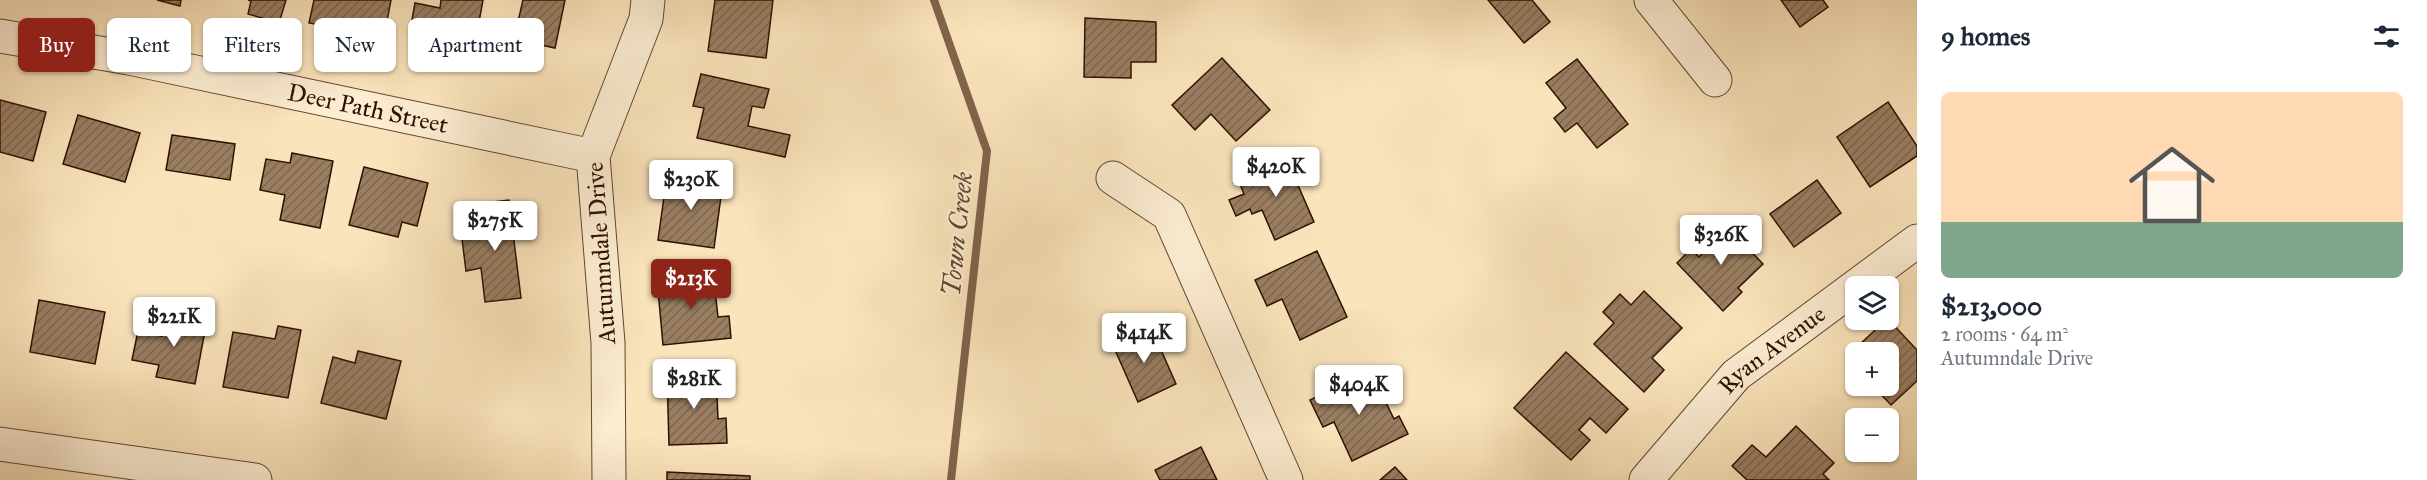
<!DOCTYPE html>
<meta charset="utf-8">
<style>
:root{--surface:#fff;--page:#f2f2f3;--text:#1f2937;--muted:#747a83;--accent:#8f2418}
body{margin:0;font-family:"IM FELL Great Primer",serif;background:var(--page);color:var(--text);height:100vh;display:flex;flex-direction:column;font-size:22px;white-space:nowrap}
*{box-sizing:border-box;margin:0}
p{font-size:20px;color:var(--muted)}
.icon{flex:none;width:33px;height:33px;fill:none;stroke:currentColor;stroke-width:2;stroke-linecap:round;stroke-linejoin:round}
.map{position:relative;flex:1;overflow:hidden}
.side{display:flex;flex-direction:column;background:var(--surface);width:510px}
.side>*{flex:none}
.top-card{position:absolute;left:18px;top:18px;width:570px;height:54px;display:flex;gap:12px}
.fabs{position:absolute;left:1845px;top:276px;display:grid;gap:12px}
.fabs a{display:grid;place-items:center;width:54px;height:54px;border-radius:9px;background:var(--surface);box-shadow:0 2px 4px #0004;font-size:30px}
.price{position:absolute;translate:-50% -51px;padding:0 14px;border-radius:6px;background:#fff;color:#222;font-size:20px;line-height:39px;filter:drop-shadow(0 2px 3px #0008)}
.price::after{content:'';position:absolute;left:50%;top:36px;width:18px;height:14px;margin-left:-9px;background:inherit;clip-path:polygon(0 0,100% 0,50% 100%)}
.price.selected{background:var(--accent);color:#fff}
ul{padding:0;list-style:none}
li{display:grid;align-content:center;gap:12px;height:318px;padding:0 24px}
li span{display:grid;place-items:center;height:186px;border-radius:9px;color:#555}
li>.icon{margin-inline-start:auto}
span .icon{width:108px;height:108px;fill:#fffc;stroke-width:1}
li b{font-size:26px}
h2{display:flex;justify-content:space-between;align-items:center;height:72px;padding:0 24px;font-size:26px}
.chip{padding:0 21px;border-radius:9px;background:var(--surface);box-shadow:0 2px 4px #0004;font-size:21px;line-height:54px}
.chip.selected{background:var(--accent);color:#fff}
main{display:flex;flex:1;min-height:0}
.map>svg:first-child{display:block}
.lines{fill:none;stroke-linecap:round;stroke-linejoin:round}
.stream{stroke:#80644b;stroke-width:8}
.building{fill:url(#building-hatch);stroke:#301001;stroke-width:1.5}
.minor-casing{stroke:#624530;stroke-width:35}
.minor{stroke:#fcedd3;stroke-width:33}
.labels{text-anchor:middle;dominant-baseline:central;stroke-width:4.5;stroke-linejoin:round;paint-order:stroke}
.street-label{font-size:24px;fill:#301001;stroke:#fcedd3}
.water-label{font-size:26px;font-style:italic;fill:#654832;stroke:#fcedd3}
</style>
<main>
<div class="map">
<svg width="1917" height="480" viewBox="0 0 1917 480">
<defs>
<pattern id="building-hatch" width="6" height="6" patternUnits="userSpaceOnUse" patternTransform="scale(1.5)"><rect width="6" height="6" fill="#997e62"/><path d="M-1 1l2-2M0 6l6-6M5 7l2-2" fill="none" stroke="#7d664e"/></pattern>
</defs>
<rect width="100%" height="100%" fill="#fae4bc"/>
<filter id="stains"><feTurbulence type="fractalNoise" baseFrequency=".00333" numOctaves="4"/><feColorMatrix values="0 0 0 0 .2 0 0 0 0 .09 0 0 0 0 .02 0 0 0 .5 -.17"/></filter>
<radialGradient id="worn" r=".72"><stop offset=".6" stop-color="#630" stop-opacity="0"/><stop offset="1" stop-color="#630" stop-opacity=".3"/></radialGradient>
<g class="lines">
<polyline class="stream" points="934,0 987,151 951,480"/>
</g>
<g class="building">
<polygon points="157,0 181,0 180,6"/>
<polygon points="248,0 286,0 279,23 248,14 251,1"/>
<polygon points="314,0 391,0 384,37 309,23"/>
<polygon points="441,0 483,0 473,55 435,48 438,36 410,31 415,3 440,8"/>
<polygon points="523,0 565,0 555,48 514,39"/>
<polygon points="715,0 773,0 766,58 708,51"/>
<polygon points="1488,0 1532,0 1550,22 1524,43"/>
<polygon points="1781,0 1823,0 1828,7 1800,27"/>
<polygon points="1085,18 1156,22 1156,62 1131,62 1131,78 1084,77"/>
<polygon points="1222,58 1270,110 1236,141 1211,114 1195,130 1172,105"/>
<polygon points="1577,59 1628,124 1597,148 1577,123 1565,132 1554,118 1566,108 1546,83"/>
<polygon points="701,74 769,89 764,108 752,106 748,126 790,135 785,157 697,138 704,108 693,106"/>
<polygon points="0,100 46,112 33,161 0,152"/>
<polygon points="1888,102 1917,146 1917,156 1870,187 1837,137"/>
<polygon points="78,115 140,133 125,182 63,164"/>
<polygon points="172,135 235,144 230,180 166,170"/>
<polygon points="292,153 333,161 320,228 280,220 285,195 260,190 266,159 290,163"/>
<polygon points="1297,156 1307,178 1297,183 1314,222 1275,240 1262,210 1252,214 1250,209 1236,216 1229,200 1244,194 1239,182"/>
<polygon points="364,167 428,183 417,226 402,222 398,237 349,225"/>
<polygon points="667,175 723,182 714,248 658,240"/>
<polygon points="1817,180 1841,213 1794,247 1770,214"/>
<polygon points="509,200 521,298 485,302 481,268 466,271 462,239 481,237 476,204"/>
<polygon points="1722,221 1763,264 1738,288 1742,292 1723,311 1677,263 1691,249 1699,257 1711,245 1705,238"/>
<polygon points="1317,251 1347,317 1300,340 1282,299 1267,306 1255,280"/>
<polygon points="713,273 718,317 729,316 731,338 663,345 657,279"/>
<polygon points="1644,291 1682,328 1652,358 1664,370 1644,392 1594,344 1614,323 1603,312 1620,294 1631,305"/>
<polygon points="39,300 105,312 95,364 30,352"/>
<polygon points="167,312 207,320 195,384 156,377 159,365 132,360 138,331 162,336"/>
<polygon points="1888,319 1917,350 1917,381 1891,405 1873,386 1888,386 1888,352 1856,352 1856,367 1846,357 1886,320"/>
<polygon points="1150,325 1176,384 1138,402 1112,343"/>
<polygon points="278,326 301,330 288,398 223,387 233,332 275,339"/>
<polygon points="358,351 401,361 386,419 321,403 333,357 355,363"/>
<polygon points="1566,352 1628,409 1606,433 1590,418 1579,430 1590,440 1571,460 1514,408"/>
<polygon points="1370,370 1394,419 1399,416 1408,434 1352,461 1334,422 1323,427 1310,400"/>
<polygon points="716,373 718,419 726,418 727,443 669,445 667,375"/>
<polygon points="1796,426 1834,463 1823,474 1829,480 1747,480 1732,466 1752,445 1766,457"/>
<polygon points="1201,447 1217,480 1160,480 1155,470"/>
<polygon points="1395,467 1407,480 1380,480"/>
<polygon points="667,472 750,476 750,480 667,480"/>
</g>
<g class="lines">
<defs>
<g id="minor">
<polyline points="1651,0 1715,80"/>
<path id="s1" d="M0 36 129 58 593 156"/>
<polyline points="1113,178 1169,215 1286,480"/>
<polyline points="0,444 255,480"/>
<polyline points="609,480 608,343 593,156 646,19 648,0"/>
<path id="s2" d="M1646 480 1736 375 1917 241"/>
</g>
</defs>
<use href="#minor" class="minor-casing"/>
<use href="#minor" class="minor"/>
</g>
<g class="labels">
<g class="street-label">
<text stroke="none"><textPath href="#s1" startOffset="375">Deer Path Street</textPath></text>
<text transform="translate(601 253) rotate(-94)">Autumndale Drive</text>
<text stroke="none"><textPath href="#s2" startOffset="182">Ryan Avenue</textPath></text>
</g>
<g class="water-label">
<text transform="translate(957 234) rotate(-84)">Town Creek</text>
</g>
</g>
<rect width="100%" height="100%" filter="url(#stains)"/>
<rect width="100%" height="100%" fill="url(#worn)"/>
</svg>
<div class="fabs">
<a><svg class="icon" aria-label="layers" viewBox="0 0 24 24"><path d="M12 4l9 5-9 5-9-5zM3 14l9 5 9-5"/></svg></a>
<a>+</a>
<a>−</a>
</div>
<b class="price" style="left:1276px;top:198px">$420K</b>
<b class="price" style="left:691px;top:211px">$230K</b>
<b class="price" style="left:495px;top:252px">$275K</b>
<b class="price" style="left:1721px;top:266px">$326K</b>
<b class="price selected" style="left:691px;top:310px">$213K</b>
<b class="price" style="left:174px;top:348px">$221K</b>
<b class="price" style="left:1144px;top:364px">$414K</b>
<b class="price" style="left:694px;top:410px">$281K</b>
<b class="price" style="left:1359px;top:416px">$404K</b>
<div class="top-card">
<a class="chip selected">Buy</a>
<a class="chip">Rent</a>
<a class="chip">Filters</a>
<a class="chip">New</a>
<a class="chip">Apartment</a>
</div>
</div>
<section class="side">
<h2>9 homes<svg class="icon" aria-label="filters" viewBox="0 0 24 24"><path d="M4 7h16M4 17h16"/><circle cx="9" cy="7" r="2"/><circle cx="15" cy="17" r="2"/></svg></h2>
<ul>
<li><span style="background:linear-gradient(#ffd9b3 70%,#7fa58c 0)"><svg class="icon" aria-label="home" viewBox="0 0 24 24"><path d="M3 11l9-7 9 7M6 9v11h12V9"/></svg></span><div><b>$213,000</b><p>2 rooms · 64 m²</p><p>Autumndale Drive</p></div></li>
</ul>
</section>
</main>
